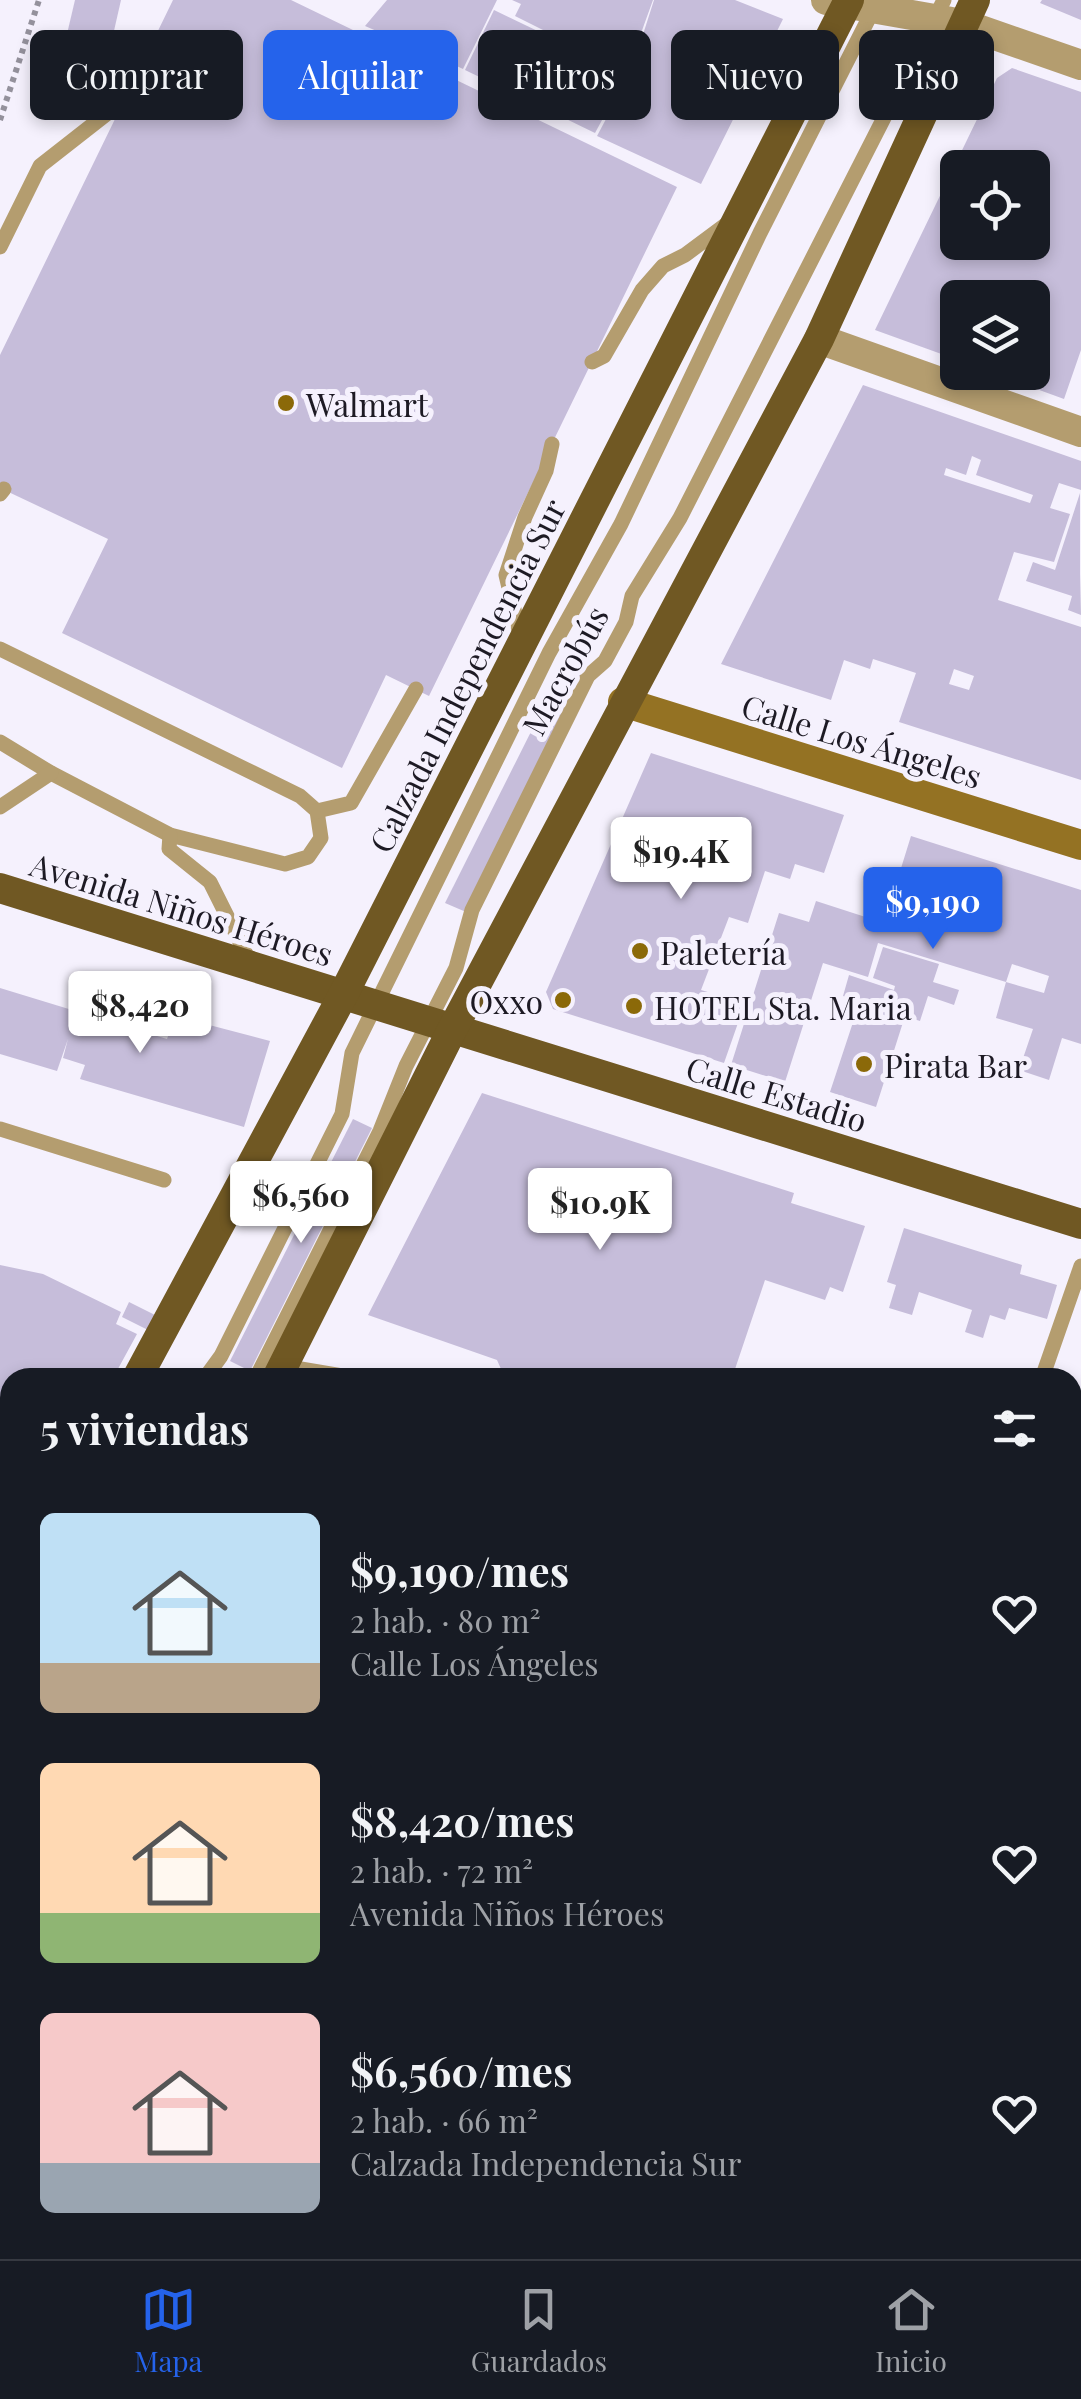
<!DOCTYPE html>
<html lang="es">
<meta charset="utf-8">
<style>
:root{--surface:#171b24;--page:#242831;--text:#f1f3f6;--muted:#9ea1a6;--line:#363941;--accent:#2563eb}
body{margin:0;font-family:"Playfair Display",serif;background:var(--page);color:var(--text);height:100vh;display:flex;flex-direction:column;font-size:38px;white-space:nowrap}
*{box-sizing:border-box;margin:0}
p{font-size:32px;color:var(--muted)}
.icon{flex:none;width:55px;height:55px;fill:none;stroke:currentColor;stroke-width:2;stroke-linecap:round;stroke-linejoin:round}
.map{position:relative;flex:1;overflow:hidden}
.side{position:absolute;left:0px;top:1368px;width:1082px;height:892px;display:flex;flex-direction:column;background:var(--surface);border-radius:30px 30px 0 0;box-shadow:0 5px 15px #0003}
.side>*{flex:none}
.banner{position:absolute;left:30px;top:30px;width:1022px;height:90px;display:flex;gap:20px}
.buttons{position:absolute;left:940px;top:150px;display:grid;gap:20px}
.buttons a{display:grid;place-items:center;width:110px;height:110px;border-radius:15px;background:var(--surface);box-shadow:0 5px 15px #0003;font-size:50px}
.price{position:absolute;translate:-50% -85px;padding:0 22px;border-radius:10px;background:#fff;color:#222;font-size:32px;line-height:65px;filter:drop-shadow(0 2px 5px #0008)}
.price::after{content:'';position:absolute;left:50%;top:60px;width:30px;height:22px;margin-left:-15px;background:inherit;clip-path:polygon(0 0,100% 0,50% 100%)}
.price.on{background:var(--accent);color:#fff}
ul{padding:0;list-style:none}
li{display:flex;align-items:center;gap:30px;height:250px;padding:0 40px}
li span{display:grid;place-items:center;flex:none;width:280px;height:200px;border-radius:15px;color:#555}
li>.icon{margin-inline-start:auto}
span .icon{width:120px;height:120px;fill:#fffc;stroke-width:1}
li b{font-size:42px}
h2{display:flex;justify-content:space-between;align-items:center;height:120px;padding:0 40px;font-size:42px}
.pill{padding:0 35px;border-radius:15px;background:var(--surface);box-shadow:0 5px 15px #0003;font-size:35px;line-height:90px}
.pill.on{background:var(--accent);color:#fff}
.dock{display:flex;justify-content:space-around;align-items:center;height:140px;border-top:2px solid var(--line);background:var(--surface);font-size:28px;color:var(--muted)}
.dock a{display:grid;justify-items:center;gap:5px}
.dock .on{color:var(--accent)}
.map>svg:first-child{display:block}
.green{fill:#f6d798}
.water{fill:#ab95d3}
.building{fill:#c6bdda;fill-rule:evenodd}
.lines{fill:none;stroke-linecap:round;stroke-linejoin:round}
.path{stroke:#94919c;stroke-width:6;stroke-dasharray:5 5;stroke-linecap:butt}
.lane{stroke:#b49d6f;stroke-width:15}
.street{stroke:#b49d6f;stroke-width:30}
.secondary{stroke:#947223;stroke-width:30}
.primary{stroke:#705823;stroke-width:30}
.poi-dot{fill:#8b6909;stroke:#f5f1fd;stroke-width:4}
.labels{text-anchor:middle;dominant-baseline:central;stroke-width:10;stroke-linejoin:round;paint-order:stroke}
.poi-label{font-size:32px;fill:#1d1a24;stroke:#f5f1fd;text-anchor:start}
.street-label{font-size:32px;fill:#1d1a24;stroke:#f5f1fd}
</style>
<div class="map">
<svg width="1081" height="2259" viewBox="0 0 1081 2259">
<rect width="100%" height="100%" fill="#f5f1fd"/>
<g class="green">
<polygon points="1073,1826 1081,1828 1081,2259 768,2259 761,2250 1072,2250"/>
<polygon points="0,2047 10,2049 10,2250 264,2250 272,2259 0,2259"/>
</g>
<polygon class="water" points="10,2192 10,2250 76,2250 73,2259 2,2259 0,2195"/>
<g class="building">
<polygon points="75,0 121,0 111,44 67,34"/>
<polygon points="173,0 291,0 677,187 429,696 386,675 342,768 62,633 108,539 0,488 0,355"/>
<polygon points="387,0 497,0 463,69 444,60 453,41 439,34 430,54 365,26"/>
<polygon points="512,0 653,0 627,72 515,16 521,4"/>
<polygon points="654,0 735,0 783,19 701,184 597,136 631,72"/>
<polygon points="1042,0 1081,0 1081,20 1040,3"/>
<polygon points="494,10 627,74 595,133 465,70"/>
<path d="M1012 68 1081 92V350L1064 399 993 373 1032 372V298H958V360L875 330 997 78ZM958 168H1032V242H958Z"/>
<path d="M863 385 1081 461V490L1059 483 1050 508 1070 514 1054 562 1014 552 998 600 1081 627V780L899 722 916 673 873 659 870 669 844 660 831 700 721 664ZM972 456 981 460 976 475 1033 495 1030 503 944 475 946 468 966 475ZM954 669 974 676 969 690 949 684Z"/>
<polygon points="1080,493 1080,574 1081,615 1068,610 1072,596 1026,581 1033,562 1055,570"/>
<polygon points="567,660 588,670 466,912 445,903"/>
<polygon points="651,753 844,815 824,873 795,864 790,879 765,871 748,923 729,917 701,990 745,1003 724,1063 553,1009 546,992"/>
<path d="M911 836 1081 890V1044L1062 1038 1049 1080 1019 1070 1033 1029 996 1018 1006 982 878 943 868 977 823 963 785 1082 731 1065 779 913 809 922 816 901 884 923ZM1012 964 1049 976 1044 993 1006 982Z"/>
<polygon points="883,947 939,964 933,982 959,990 954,1005 928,996 920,1021 905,1016 876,1107 830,1092 860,1001 843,996 849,975 894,990 895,986 873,978"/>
<polygon points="0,988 167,1039 175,1016 270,1041 244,1127 80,1079 85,1065 63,1058 68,1039 57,1071 0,1054"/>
<polygon points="482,1093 794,1193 791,1203 865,1226 843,1292 830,1287 825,1300 765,1280 732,1378 505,1378 497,1360 368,1315"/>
<polygon points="353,1119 372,1128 250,1371 230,1361"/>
<polygon points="904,1228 1022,1265 1020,1274 1057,1285 1047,1319 1009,1308 1005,1320 990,1315 983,1338 965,1332 972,1310 919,1292 912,1315 889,1308 896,1285 887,1282"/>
<polygon points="0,1265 43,1274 121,1312 116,1324 137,1334 113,1378 10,1378 10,1455 0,1458"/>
<polygon points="129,1302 155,1315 148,1330 122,1317"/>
<polygon points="1081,1495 1081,1714 1072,1713 1072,1501 1078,1502"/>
<polygon points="264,2250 377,2250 384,2259 272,2259"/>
<polygon points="422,2250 466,2250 474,2259 412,2259"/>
</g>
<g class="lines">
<polyline class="path" points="0,120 39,0"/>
<g class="lane">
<polyline points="0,247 40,166 123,101"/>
<polyline points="592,362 604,356 642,290 663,266 685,255 728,223"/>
<polyline points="0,494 4,489"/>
<polyline points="521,639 506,575 525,517 546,471 552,444"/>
<polyline points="0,649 300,796 317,811 321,838 308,857 285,864 170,835 51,773 0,742"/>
<polyline points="0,807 51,773"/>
<polyline points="317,811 351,803 416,689"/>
<polyline points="170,835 169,849 210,882 252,966"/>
<polyline points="0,1129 164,1180"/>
<polyline points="283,1366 354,1378"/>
<polyline points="205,1378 221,1356 342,1114 352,1053 549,653 621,524 760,233 874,8"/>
<polyline points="256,1378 380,1131 406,1066 456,968 472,910 588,676 605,661 626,622 632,596 680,518 944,0"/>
<polyline points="1042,1378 1081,1266"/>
<polyline points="0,1724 10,1705"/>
<polyline points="0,1831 10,1812"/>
</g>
<g class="street">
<polyline points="826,0 963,24 1081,65"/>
<polyline points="819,339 1081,432"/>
</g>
<g class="secondary">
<polyline points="623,702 1081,845"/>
<polyline points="0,1592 10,1593"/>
<polyline points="1072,1779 1081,1781"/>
</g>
<g class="primary">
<polyline points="0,888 1081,1224"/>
<polyline points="137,1378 343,995 849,0"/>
<polyline points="277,1378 453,1028 819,339 975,0"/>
<polyline points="0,1632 10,1613"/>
<polyline points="0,1915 10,1896"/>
<polyline points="573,2250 580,2259"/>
<polyline points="690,2250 697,2259"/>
</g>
</g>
<g class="poi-dot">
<circle cx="286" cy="403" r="10"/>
<circle cx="640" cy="951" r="10"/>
<circle cx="563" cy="1000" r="10"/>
<circle cx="634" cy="1006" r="10"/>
<circle cx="864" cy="1064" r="10"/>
</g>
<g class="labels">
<g class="poi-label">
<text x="306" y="403">Walmart</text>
<text x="660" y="951">Paletería</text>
<text x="543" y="1000" text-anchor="end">Oxxo</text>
<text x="654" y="1006">HOTEL Sta. Maria</text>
<text x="884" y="1064">Pirata Bar</text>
</g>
<g class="street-label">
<text transform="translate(564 670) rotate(-61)">Macrobús</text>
<text transform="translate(466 675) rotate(-63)">Calzada Independencia Sur</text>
<text transform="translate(862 740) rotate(17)">Calle Los Ángeles</text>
<text transform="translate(182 908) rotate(17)">Avenida Niños Héroes</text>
<text transform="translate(777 1093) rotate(17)">Calle Estadio</text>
</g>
</g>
</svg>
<div class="buttons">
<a><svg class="icon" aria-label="locate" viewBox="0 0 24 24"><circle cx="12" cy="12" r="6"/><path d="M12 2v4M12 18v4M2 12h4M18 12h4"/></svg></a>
<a><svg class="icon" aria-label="layers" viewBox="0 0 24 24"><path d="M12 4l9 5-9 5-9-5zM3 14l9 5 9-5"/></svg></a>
</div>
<b class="price" style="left:681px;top:902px">$19.4K</b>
<b class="price on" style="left:933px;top:952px">$9,190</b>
<b class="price" style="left:140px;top:1056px">$8,420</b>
<b class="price" style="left:301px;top:1246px">$6,560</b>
<b class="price" style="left:600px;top:1253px">$10.9K</b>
<div class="banner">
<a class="pill">Comprar</a>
<a class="pill on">Alquilar</a>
<a class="pill">Filtros</a>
<a class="pill">Nuevo</a>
<a class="pill">Piso</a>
</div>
<section class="side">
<h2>5 viviendas<svg class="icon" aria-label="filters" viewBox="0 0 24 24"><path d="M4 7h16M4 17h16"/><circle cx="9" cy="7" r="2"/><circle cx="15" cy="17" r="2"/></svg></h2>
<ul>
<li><span style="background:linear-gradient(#bfe0f5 75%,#b9a48a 0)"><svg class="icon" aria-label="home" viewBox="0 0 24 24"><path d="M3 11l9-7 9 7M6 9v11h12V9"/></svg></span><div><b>$9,190/mes</b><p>2 hab. · 80 m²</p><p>Calle Los Ángeles</p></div><svg class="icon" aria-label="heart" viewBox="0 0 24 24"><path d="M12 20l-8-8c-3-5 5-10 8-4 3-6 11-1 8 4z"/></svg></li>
<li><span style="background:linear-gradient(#ffd9b3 75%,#8fb573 0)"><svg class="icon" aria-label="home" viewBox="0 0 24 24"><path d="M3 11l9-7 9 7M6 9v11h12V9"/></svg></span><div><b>$8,420/mes</b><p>2 hab. · 72 m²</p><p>Avenida Niños Héroes</p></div><svg class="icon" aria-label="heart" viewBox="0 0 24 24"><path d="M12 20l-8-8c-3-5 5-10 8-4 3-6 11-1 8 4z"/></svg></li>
<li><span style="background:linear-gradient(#f6c9c9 75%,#9aa5b1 0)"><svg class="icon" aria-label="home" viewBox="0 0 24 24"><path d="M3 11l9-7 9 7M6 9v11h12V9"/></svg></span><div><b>$6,560/mes</b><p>2 hab. · 66 m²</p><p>Calzada Independencia Sur</p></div><svg class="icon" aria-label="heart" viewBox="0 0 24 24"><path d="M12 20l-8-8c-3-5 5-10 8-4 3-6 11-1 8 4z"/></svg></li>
</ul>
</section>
</div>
<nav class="dock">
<a class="on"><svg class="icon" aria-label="map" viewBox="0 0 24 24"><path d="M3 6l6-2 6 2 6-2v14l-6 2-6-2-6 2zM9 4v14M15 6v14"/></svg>Mapa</a>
<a><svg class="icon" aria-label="saved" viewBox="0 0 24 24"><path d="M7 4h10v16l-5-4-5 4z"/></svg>Guardados</a>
<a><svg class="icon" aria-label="home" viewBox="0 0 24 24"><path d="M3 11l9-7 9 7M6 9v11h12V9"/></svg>Inicio</a>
</nav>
